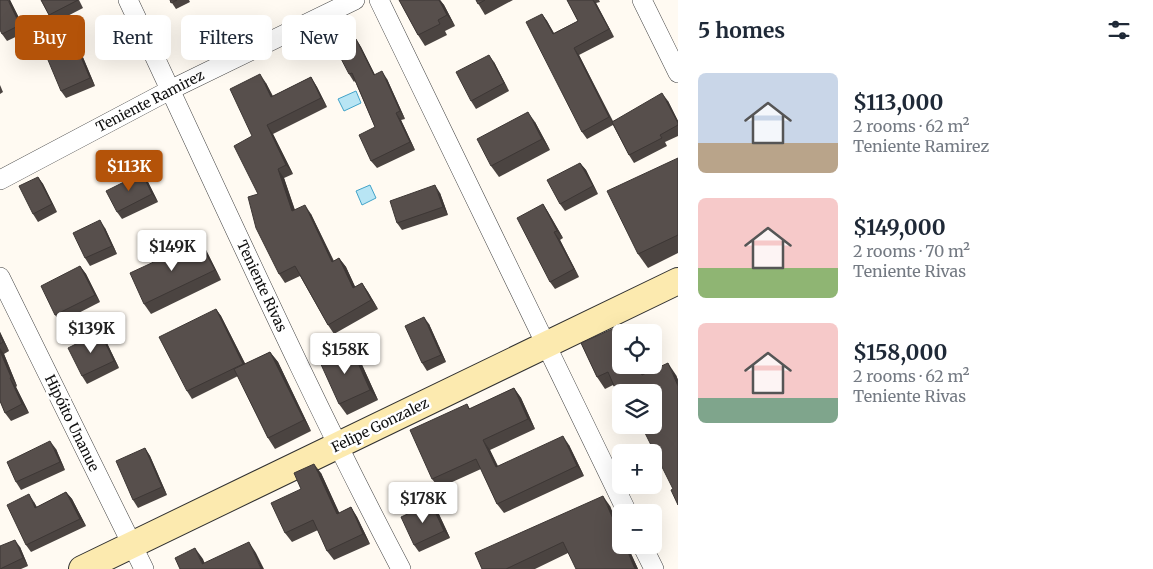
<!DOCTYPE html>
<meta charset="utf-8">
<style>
:root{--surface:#fff;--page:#f6f6f7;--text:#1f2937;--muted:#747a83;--accent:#b45309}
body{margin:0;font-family:Merriweather,serif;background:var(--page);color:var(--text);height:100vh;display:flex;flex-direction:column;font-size:19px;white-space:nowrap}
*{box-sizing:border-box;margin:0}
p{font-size:16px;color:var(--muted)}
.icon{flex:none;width:28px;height:28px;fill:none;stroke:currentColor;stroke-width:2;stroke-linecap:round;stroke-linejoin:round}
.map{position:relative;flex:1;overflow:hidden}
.sheet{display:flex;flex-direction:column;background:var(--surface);width:475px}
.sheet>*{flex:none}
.top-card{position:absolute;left:15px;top:15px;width:475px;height:45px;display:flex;gap:10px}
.controls{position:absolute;left:612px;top:324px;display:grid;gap:10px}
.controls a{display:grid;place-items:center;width:50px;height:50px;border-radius:8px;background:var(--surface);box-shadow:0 5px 20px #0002;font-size:25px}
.price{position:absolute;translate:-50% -42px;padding:0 11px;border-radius:5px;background:#fff;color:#222;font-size:16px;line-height:32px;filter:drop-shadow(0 1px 2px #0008)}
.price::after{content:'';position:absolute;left:50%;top:30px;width:15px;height:11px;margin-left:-8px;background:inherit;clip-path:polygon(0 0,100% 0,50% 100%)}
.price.selected{background:var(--accent);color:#fff}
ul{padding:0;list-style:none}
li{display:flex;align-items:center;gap:15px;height:125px;padding:0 20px}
li span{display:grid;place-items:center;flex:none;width:140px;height:100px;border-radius:8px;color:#555}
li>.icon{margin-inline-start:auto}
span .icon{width:60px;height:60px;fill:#fffc;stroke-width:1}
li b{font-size:21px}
h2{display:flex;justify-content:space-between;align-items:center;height:60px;padding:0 20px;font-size:21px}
.tag{padding:0 18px;border-radius:8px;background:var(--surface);box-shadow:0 5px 20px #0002;font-size:18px;line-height:45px}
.tag.selected{background:var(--accent);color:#fff}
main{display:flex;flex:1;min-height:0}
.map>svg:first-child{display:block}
.water{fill:#b8e5f4;stroke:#41a3c9}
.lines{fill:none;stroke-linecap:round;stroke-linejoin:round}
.street-casing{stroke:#424242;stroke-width:20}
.secondary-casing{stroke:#313131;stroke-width:28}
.street{stroke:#fff;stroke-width:19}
.secondary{stroke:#fceaaf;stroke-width:26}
.wall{fill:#4b4441}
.shaded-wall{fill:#3d3735}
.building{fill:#574f4c;stroke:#3d3735}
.labels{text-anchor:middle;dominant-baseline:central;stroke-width:5;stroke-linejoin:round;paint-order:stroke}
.street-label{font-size:14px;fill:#0f0f0f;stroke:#fff}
</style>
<main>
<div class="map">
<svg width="678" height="569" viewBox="0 0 678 569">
<rect width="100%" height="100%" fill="#fffaf2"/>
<g class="water">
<polygon points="356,91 361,103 344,111 338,99"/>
<polygon points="370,185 376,198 362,205 356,191"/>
</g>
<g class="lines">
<defs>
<g id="street">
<path d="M128 0C218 190 303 383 401 569"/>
<polyline points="379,0 627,512"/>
<polyline points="642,0 678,73"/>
<polyline points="0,180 170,90 355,0"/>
<polyline points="0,277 144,569"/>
<polyline points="642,545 654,569"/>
</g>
<polyline id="secondary" points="82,569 678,281"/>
</defs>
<use href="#street" class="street-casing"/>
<use href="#secondary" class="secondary-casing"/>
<use href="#street" class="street"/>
<use href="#secondary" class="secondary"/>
</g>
<g class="wall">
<polygon points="10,0 26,32 7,41 2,34"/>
<polygon points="41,0 79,0 83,8 54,23 49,15"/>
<polygon points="170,0 189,0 190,2 176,9"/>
<polygon points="399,0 440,0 444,5 455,26 445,31 447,35 425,46 418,35"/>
<polygon points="476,0 513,0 485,15"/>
<polygon points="567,0 599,0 600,2 596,3 614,37 579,55 613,121 668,101 678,121 678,136 665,142 667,146 634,163 629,155 613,125 587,139 582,132 542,14 547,21 554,33 578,21"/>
<polygon points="356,39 361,47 375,75 387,79 405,119 401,120 415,150 377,168 371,161 375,127 355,81 354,82 349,74"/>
<polygon points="82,55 95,86 66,98 61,91"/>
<polygon points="494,62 509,91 476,109 471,101"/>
<polygon points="311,77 317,87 327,107 273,134 293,174 284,178 295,210 311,214 334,261 339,258 346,267 355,287 362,283 368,292 378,309 334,334 328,325 300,276 285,283 279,274 258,194 252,136 266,83 273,96"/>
<polygon points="0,85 3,92 0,94"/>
<polygon points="535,122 550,150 499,177 491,166"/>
<polygon points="678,158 678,253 648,268 638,254"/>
<polygon points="580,163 586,170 598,194 565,211 560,204"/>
<polygon points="38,177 43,184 57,212 38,222 33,214"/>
<polygon points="147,180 158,202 122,219 117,212"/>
<polygon points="440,193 448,215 402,230 397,223"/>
<polygon points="543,204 548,212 563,238 560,240 579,277 555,289 550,282"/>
<polygon points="105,228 117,254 90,266 85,258"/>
<polygon points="206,250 221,280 151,314 144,304"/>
<polygon points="80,266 86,274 100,302 61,322 55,315"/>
<polygon points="216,309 221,316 245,364 270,352 278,362 311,431 275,449 268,438 238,376 192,399 187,391"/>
<polygon points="429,324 446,362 427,371 422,363"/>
<polygon points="0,332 9,351 4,354 17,386 16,387 29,413 11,421 5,413 0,401"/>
<polygon points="100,332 105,339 119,368 87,384 82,376"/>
<polygon points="581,343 644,374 676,375 678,380 678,505 654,425 613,385 605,389 597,377"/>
<polygon points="350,345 358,356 378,400 347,415 339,404"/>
<polygon points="514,388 521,398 535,429 490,450 498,466 569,445 584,476 504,513 497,504 481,469 439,488 432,479 467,404 470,409"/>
<polygon points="145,448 150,456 167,495 138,508 133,500"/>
<polygon points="56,449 65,470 21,490 16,482"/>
<polygon points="321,473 339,513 351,507 357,517 370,544 334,560 327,551 318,530 292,542 285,533 301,489"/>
<polygon points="66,492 72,499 86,526 31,552 26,545 34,502 37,507"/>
<polygon points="610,506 621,545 627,545 638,569 568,553 535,569 482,569"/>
<polygon points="437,510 450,538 419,552 414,545"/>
<polygon points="20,547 28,566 21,569 0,569"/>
</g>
<g class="shaded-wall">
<polygon points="8,0 10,0 26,32 20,25"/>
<polygon points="439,0 440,0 444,5 455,26 447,15"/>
<polygon points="593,0 596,3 614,37 609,29"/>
<polygon points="542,14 547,21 558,41 553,34"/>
<polygon points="356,39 361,47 379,83 374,75"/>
<polygon points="77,48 82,55 95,86 90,78"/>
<polygon points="574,48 579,55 614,125 609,117"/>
<polygon points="489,55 494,62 509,91 504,83"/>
<polygon points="382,71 387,79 405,119 400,111"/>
<polygon points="260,74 266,83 277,106 271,97"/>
<polygon points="311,77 317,87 327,107 321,98"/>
<polygon points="662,93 668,101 678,121 678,123"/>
<polygon points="528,112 535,122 550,150 542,139"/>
<polygon points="396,113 401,120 415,150 410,142"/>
<polygon points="267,125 273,134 293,174 286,165"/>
<polygon points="580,163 586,170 598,194 593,186"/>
<polygon points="278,169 284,178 298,220 292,211"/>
<polygon points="142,173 147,180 158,202 152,194"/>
<polygon points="38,177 43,184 57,212 52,204"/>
<polygon points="435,185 440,193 448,215 443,207"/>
<polygon points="543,204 548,212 563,238 557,231"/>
<polygon points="305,205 311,214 338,271 332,262"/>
<polygon points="100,220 105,228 117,254 112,246"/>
<polygon points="554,232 560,240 579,277 574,269"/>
<polygon points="199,241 206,250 221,280 215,270"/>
<polygon points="339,258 346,267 360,297 353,288"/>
<polygon points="80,266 86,274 100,302 95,295"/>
<polygon points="362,283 368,292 378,309 371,300"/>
<polygon points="216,309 221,316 249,371 243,364"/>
<polygon points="424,317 429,324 446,362 441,355"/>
<polygon points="0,332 9,351 3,342 0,336"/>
<polygon points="100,332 105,339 119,368 114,361"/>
<polygon points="350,345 358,356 378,400 370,390"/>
<polygon points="0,348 4,354 17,386 11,377 0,351"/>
<polygon points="270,352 278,362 311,431 304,420"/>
<polygon points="668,363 676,375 678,380 678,386"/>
<polygon points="637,365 640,365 650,387 642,375"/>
<polygon points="10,378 16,387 29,413 22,404"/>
<polygon points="514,388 521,398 535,429 528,419"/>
<polygon points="563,436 569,445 584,476 577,466"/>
<polygon points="483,440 490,450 502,476 496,467"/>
<polygon points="50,441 56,449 65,470 60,462"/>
<polygon points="145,448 150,456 167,495 162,487"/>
<polygon points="314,464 321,473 344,523 337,514"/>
<polygon points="66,492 72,499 86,526 80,519"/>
<polygon points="29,494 34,502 40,515 35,508"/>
<polygon points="603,496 610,506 621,531 621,537"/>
<polygon points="431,503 437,510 450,538 444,531"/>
<polygon points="351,507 357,517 370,544 363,534"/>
<polygon points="15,540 20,547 28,566 23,558"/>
<polygon points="249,542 256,553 264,569 261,569"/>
<polygon points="625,545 627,545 638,569 635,569"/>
<polygon points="195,548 203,559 207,569 202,564"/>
</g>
<g class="building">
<polygon points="0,0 8,0 20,25 2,34 0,30"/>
<polygon points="41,0 78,0 49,15"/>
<polygon points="170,0 177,0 171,3"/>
<polygon points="399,0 439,0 447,15 438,20 440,24 418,35"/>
<polygon points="476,0 485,0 478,4"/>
<polygon points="567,0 593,0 609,29 574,48 609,117 582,132 526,22 542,14 553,34 578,21"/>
<polygon points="356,39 374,75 382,71 400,111 396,113 410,142 371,161 359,135 375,127 352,73 349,74 336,49"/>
<polygon points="77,48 90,78 61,91 48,60"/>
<polygon points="489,55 504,83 471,101 456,72"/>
<polygon points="260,74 271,97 311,77 321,98 267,125 286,165 278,169 292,211 305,205 332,262 339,258 353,288 362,283 371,300 328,325 295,266 279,274 256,228 248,197 258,194 234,146 252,136 230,89"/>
<polygon points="662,93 678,123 678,125 660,135 662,138 629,155 612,122"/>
<polygon points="528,112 542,139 491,166 477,139"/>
<polygon points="678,158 678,235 638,254 607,191"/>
<polygon points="580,163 593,186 560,204 547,180"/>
<polygon points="142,173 152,194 117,212 106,191"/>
<polygon points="38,177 52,204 33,214 19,186"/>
<polygon points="435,185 443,207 397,223 390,201"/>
<polygon points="543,204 557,231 554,232 574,269 550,282 517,218"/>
<polygon points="100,220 112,246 85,258 73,233"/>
<polygon points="199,241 215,270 144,304 130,273"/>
<polygon points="80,266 95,295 55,315 41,286"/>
<polygon points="216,309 243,364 187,391 159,337"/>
<polygon points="424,317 441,355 422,363 405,326"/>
<polygon points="619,326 622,332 621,332 621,365 637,365 642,375 668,363 678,386 678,505 671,490 673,489 641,425 654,425 654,392 621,392 621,402 608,372 597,377 581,343"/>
<polygon points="100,332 114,361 82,376 68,348"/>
<polygon points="0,336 3,342 0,344"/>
<polygon points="350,345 370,390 339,404 319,360"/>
<polygon points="0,351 11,377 10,378 22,404 5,413 0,401"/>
<polygon points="270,352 304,420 268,438 234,369"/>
<polygon points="514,388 528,419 483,440 496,467 563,436 577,466 497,504 476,459 432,479 410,430 467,404 469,409"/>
<polygon points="50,441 60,462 16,482 7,462"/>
<polygon points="145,448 162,487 133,500 116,461"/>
<polygon points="314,464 337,514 351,507 363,534 327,551 313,520 285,533 271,503 301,489 294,473"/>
<polygon points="66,492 80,519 26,545 7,505 29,494 35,508"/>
<polygon points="603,496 621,537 621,545 625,545 635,569 576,569 563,542 506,569 482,569 475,553"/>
<polygon points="431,503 444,531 414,545 401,517"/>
<polygon points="15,540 23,558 0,569 0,546"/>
<polygon points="249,542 261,569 180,569 175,558 195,548 202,564"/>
</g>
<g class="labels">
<g class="street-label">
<text transform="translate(150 101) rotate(-27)">Teniente Ramirez</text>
<text transform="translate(262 286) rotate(65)">Teniente Rivas</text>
<text transform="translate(72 423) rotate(64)">Hipóito Unanue</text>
<text transform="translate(380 425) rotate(-26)">Felipe Gonzalez</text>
</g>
</g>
</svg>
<div class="controls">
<a><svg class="icon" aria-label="locate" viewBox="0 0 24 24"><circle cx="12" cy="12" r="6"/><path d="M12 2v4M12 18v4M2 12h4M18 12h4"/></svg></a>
<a><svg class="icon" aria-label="layers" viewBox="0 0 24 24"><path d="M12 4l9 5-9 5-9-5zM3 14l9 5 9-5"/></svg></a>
<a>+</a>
<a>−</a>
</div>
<b class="price selected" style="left:129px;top:192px">$113K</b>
<b class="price" style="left:172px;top:272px">$149K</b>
<b class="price" style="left:91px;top:354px">$139K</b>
<b class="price" style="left:345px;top:375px">$158K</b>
<b class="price" style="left:423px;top:524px">$178K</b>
<div class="top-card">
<a class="tag selected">Buy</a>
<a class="tag">Rent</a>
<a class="tag">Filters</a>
<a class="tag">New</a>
</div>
</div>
<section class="sheet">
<h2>5 homes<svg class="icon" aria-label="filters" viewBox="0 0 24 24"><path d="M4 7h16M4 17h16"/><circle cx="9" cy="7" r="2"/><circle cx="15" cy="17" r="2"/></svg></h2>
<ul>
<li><span style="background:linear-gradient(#c9d6e8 70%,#b9a48a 0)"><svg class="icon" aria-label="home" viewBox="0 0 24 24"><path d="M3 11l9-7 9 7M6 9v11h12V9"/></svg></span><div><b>$113,000</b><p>2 rooms · 62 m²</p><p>Teniente Ramirez</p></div></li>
<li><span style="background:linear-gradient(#f6c9c9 70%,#8fb573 0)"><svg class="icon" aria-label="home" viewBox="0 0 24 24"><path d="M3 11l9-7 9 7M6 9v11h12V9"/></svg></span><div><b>$149,000</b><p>2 rooms · 70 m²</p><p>Teniente Rivas</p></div></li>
<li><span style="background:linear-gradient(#f6c9c9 75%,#7fa58c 0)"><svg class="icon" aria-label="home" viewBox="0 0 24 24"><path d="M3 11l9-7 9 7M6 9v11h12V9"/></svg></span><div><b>$158,000</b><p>2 rooms · 62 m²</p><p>Teniente Rivas</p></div></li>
</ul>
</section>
</main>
